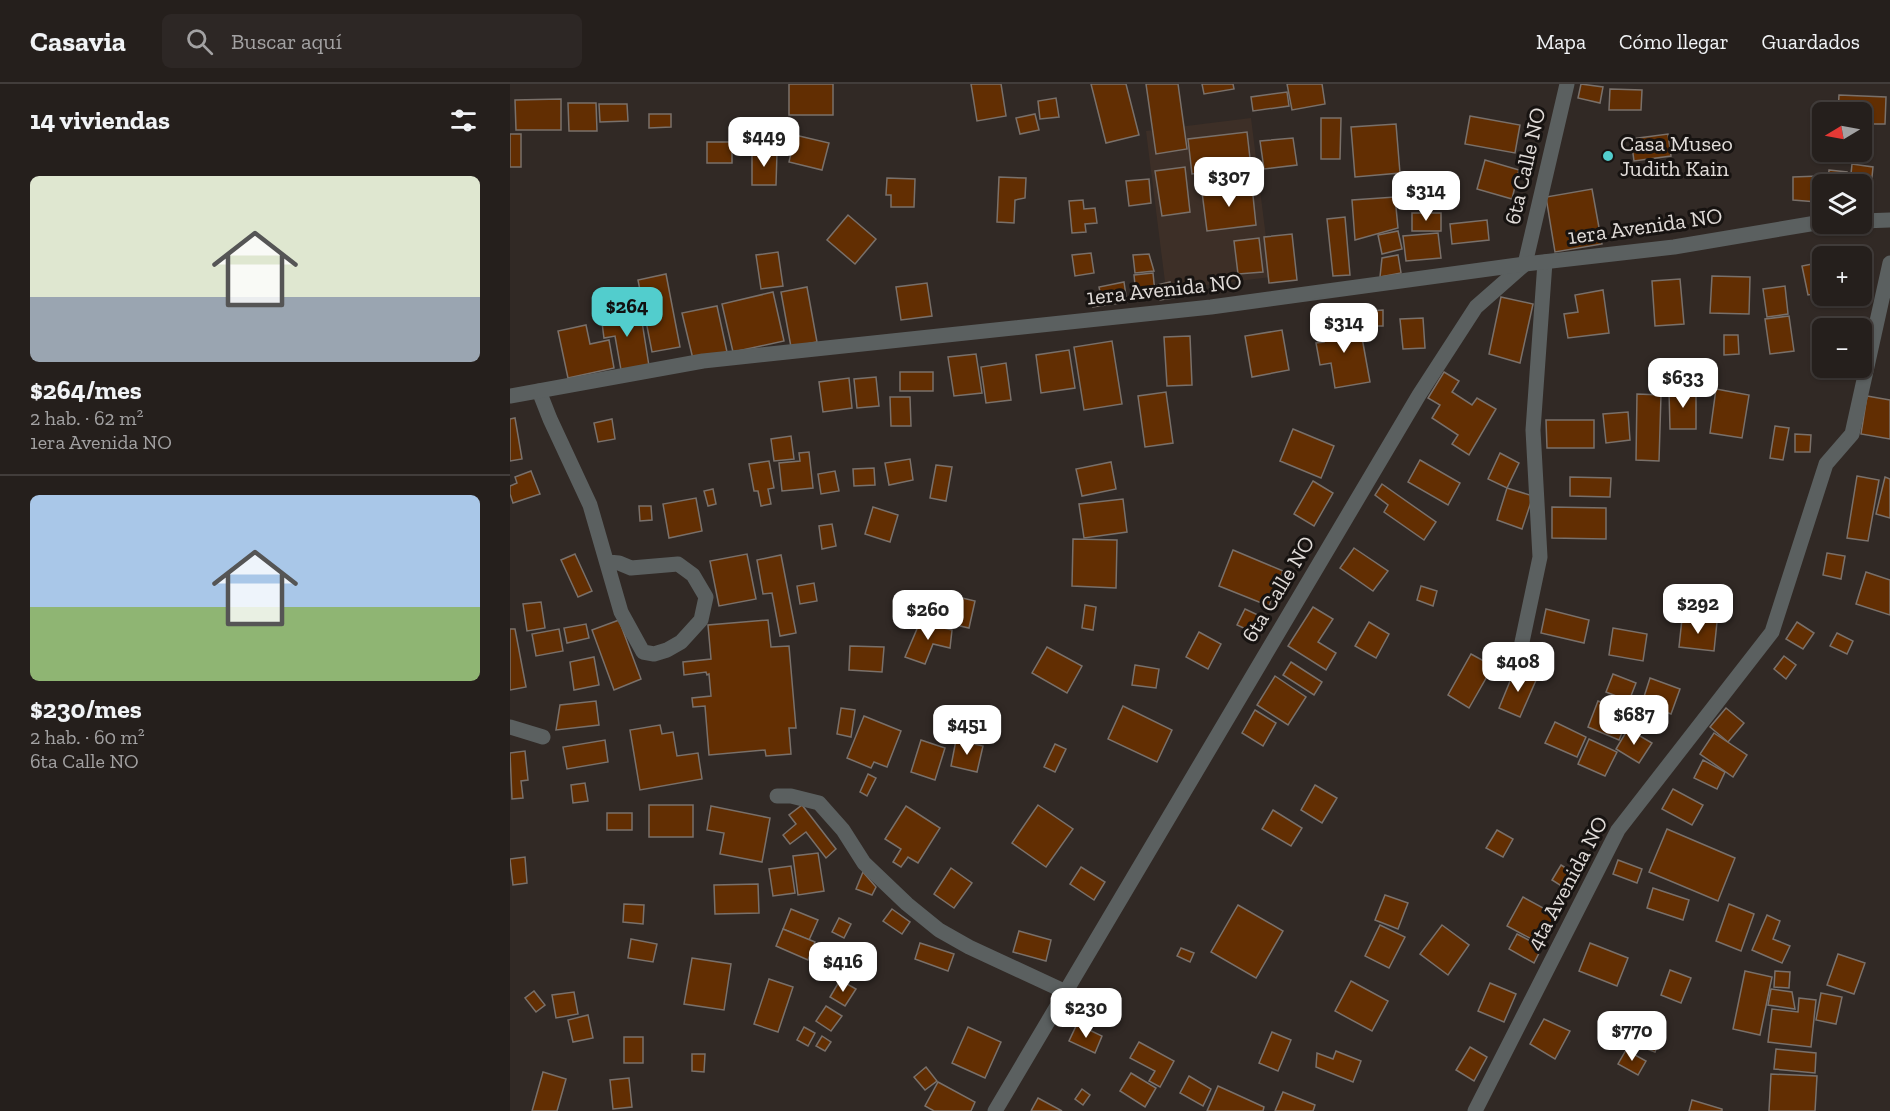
<!DOCTYPE html>
<html lang="es">
<meta charset="utf-8">
<style>
:root{--surface:#251f1c;--page:#2d2725;--text:#f1f3f6;--muted:#a3a2a3;--line:#423d3b;--accent:#52cdcd}
body{margin:0;font-family:"Zilla Slab",serif;background:var(--page);color:var(--text);height:100vh;display:flex;flex-direction:column;font-size:22px;white-space:nowrap}
*{box-sizing:border-box;margin:0}
p{font-size:20px;color:var(--muted)}
.icon{flex:none;width:33px;height:33px;fill:none;stroke:currentColor;stroke-width:2;stroke-linecap:round;stroke-linejoin:round}
.map{position:relative;flex:1;overflow:hidden}
.details{display:flex;flex-direction:column;background:var(--surface);width:510px}
.details>*{flex:none}
.needle{width:39px;rotate:260deg}
.buttons{position:absolute;left:1302px;top:18px;display:grid;gap:12px}
.buttons a{display:grid;place-items:center;width:60px;height:60px;border-radius:9px;background:var(--surface);box-shadow:0 2px 4px #0004,0 0 0 2px var(--line);font-size:30px}
.price{position:absolute;translate:-50% -51px;padding:0 14px;border-radius:12px;background:#fff;color:#222;font-size:20px;line-height:39px;filter:drop-shadow(0 2px 3px #0008)}
.price::after{content:'';position:absolute;left:50%;top:36px;width:18px;height:14px;margin-left:-9px;background:inherit;clip-path:polygon(0 0,100% 0,50% 100%)}
.price.on{background:var(--accent);color:#111}
ul{padding:0;list-style:none}
li{display:grid;align-content:center;gap:12px;height:318px;padding:0 30px}
li+li{border-top:2px solid var(--line)}
li span{display:grid;place-items:center;height:186px;border-radius:9px;color:#555}
li>.icon{margin-inline-start:auto}
span .icon{width:108px;height:108px;fill:#fffc;stroke-width:1}
li b{font-size:26px}
h2{display:flex;justify-content:space-between;align-items:center;height:72px;padding:0 30px;font-size:26px}
header{display:flex;align-items:center;gap:36px;box-sizing:border-box;height:84px;padding:0 30px;background:var(--surface);border-bottom:2px solid var(--line)}
header strong{font-size:28px}
nav{display:flex;gap:33px;margin-inline-start:auto;font-size:21px}
.search{width:420px;height:54px;background:var(--page);display:flex;align-items:center;gap:15px;box-sizing:border-box;padding:0 21px;border-radius:9px;color:var(--muted);font-size:22px}
main{display:flex;flex:1;min-height:0}
.map>svg:first-child{display:block}
.built{fill:#3d2f27}
.building{fill:#622e02;stroke:#79706a;stroke-width:1.5}
.lines{fill:none;stroke-linecap:round;stroke-linejoin:round}
.minor{stroke:#5b6060;stroke-width:15}
.tertiary{stroke:#5b6060;stroke-width:15}
.poi-dot{fill:#52cdcd;stroke:#171311;stroke-width:2}
.labels{text-anchor:middle;dominant-baseline:central;stroke-width:6;stroke-linejoin:round;paint-order:stroke}
.poi-label{font-size:22px;fill:#e1dcd9;stroke:#171311;text-anchor:start}
.street-label{font-size:22px;fill:#e1dcd9;stroke:#171311}
</style>
<header>
<strong>Casavia</strong>
<div class="search"><svg class="icon" aria-label="search" viewBox="0 0 24 24"><circle cx="10" cy="10" r="6"/><path d="M15 15l6 6"/></svg>Buscar aquí</div>
<nav><a>Mapa</a><a>Cómo llegar</a><a>Guardados</a></nav>
</header>
<main>
<section class="details">
<h2>14 viviendas<svg class="icon" aria-label="filters" viewBox="0 0 24 24"><path d="M4 7h16M4 17h16"/><circle cx="9" cy="7" r="2"/><circle cx="15" cy="17" r="2"/></svg></h2>
<ul>
<li><span style="background:linear-gradient(#dfe7d0 65%,#9aa5b1 0)"><svg class="icon" aria-label="home" viewBox="0 0 24 24"><path d="M3 11l9-7 9 7M6 9v11h12V9"/></svg></span><div><b>$264/mes</b><p>2 hab. · 62 m²</p><p>1era Avenida NO</p></div></li>
<li><span style="background:linear-gradient(#a9c7e8 60%,#8fb573 0)"><svg class="icon" aria-label="home" viewBox="0 0 24 24"><path d="M3 11l9-7 9 7M6 9v11h12V9"/></svg></span><div><b>$230/mes</b><p>2 hab. · 60 m²</p><p>6ta Calle NO</p></div></li>
</ul>
</section>
<div class="map">
<svg width="1380" height="1027" viewBox="0 0 1380 1027">
<rect width="100%" height="100%" fill="#312925"/>
<polygon class="built" points="741,34 761,193 656,206 636,47"/>
<g class="building">
<rect x="279" y="0" width="44" height="31"/>
<polygon points="461,0 491,0 496,32 467,37"/>
<polygon points="581,0 616,0 629,51 596,59"/>
<polygon points="636,0 668,0 677,65 646,70"/>
<polygon points="692,0 723,0 724,5 694,10"/>
<polygon points="777,0 812,0 815,20 782,26"/>
<polygon points="1071,0 1093,3 1090,19 1068,14"/>
<polygon points="1100,5 1132,6 1131,26 1099,26"/>
<polygon points="777,8 779,22 743,27 741,13"/>
<polygon points="1329,11 1376,13 1375,40 1352,40 1352,28 1328,28"/>
<polygon points="546,14 549,33 530,35 528,17"/>
<polygon points="51,15 51,46 6,46 5,16"/>
<polygon points="58,19 86,19 87,47 59,47"/>
<polygon points="89,20 117,20 118,37 90,38"/>
<polygon points="139,30 161,30 161,43 139,44"/>
<polygon points="525,30 529,46 510,50 506,34"/>
<polygon points="960,32 1010,41 1005,69 955,60"/>
<polygon points="811,34 831,34 830,75 811,75"/>
<polygon points="886,40 890,89 845,93 841,43"/>
<polygon points="737,48 741,83 682,90 678,55"/>
<rect x="0" y="50" width="11" height="33"/>
<polygon points="1158,50 1161,72 1124,77 1121,55"/>
<polygon points="285,51 319,59 312,86 279,78"/>
<polygon points="783,54 787,81 754,85 750,57"/>
<rect x="197" y="58" width="25" height="21"/>
<polygon points="242,67 267,68 266,101 242,101"/>
<polygon points="975,76 1009,86 1002,115 967,105"/>
<polygon points="1342,80 1363,83 1360,113 1352,112 1352,100 1340,100"/>
<polygon points="675,83 680,128 652,132 645,87"/>
<polygon points="1319,86 1337,88 1335,100 1318,100"/>
<polygon points="1309,92 1307,118 1283,116 1283,93"/>
<polygon points="489,93 516,94 515,114 505,116 504,139 487,138"/>
<polygon points="377,94 405,95 404,123 381,123 381,111 376,111"/>
<polygon points="639,95 641,119 619,122 616,97"/>
<polygon points="742,102 746,141 697,147 692,108"/>
<polygon points="1082,105 1092,160 1045,168 1036,113"/>
<polygon points="885,113 888,144 845,156 842,116"/>
<polygon points="573,116 574,125 585,124 587,139 575,140 576,148 562,149 559,117"/>
<rect x="902" y="129" width="29" height="18"/>
<polygon points="338,131 366,155 345,180 317,156"/>
<polygon points="835,133 840,191 823,192 817,135"/>
<polygon points="977,136 979,156 942,160 940,140"/>
<polygon points="888,147 892,165 872,170 868,151"/>
<polygon points="928,149 931,174 896,177 893,152"/>
<polygon points="782,150 787,196 759,199 754,153"/>
<polygon points="749,154 753,188 728,190 724,157"/>
<polygon points="268,168 273,202 251,205 246,171"/>
<polygon points="581,169 584,189 565,192 562,171"/>
<polygon points="639,170 644,187 625,189 623,171"/>
<polygon points="888,171 891,189 870,193 872,174"/>
<polygon points="1312,178 1312,212 1326,212 1327,218 1313,221 1310,209 1298,211 1292,182"/>
<polygon points="643,189 645,209 626,211 624,191"/>
<polygon points="156,190 170,263 142,268 128,196"/>
<polygon points="1202,192 1240,193 1239,230 1200,229"/>
<polygon points="1170,195 1174,240 1145,242 1142,197"/>
<polygon points="614,198 617,218 583,223 583,219 592,217 589,203"/>
<polygon points="660,198 664,214 650,216 647,201"/>
<polygon points="417,199 422,232 391,236 386,203"/>
<polygon points="1275,202 1278,230 1257,233 1253,205"/>
<polygon points="297,203 307,258 281,263 271,208"/>
<polygon points="1093,206 1099,249 1058,254 1054,230 1068,228 1065,211"/>
<polygon points="263,208 274,257 223,268 212,220"/>
<polygon points="991,213 1023,220 1010,279 979,270"/>
<polygon points="207,222 217,268 183,275 172,229"/>
<polygon points="130,225 139,282 111,286 105,252 94,254 91,231"/>
<polygon points="873,226 873,242 859,242 858,227"/>
<polygon points="1279,232 1284,267 1260,270 1255,235"/>
<polygon points="913,234 915,264 893,265 890,235"/>
<polygon points="849,237 860,298 825,304 821,279 810,281 806,259 814,258 811,243"/>
<polygon points="76,241 80,260 99,256 104,284 58,294 48,247"/>
<polygon points="772,246 779,286 742,293 735,252"/>
<polygon points="1214,251 1228,251 1229,270 1214,271"/>
<polygon points="680,252 682,301 657,302 654,253"/>
<polygon points="602,257 612,320 574,326 564,263"/>
<polygon points="559,266 565,304 531,309 526,271"/>
<polygon points="466,270 472,309 444,312 438,273"/>
<polygon points="496,279 501,316 476,319 471,283"/>
<rect x="390" y="288" width="33" height="19"/>
<polygon points="934,288 949,297 942,308 962,321 967,314 986,325 959,371 942,360 948,351 922,334 930,321 918,314"/>
<polygon points="366,293 369,322 347,324 344,295"/>
<polygon points="339,294 342,324 313,328 309,298"/>
<polygon points="1206,305 1239,311 1232,354 1200,349"/>
<polygon points="1159,306 1186,306 1186,345 1160,345"/>
<polygon points="656,308 663,359 635,363 628,312"/>
<polygon points="1127,310 1151,311 1149,377 1126,376"/>
<polygon points="1357,312 1380,316 1380,355 1351,350"/>
<polygon points="380,313 400,313 401,342 381,342"/>
<polygon points="1118,328 1120,356 1096,359 1093,330"/>
<polygon points="5,334 12,375 0,377 0,335"/>
<polygon points="102,335 105,355 88,358 84,339"/>
<polygon points="1036,336 1084,336 1084,364 1037,364"/>
<polygon points="1265,342 1279,344 1273,376 1260,374"/>
<polygon points="783,345 824,362 811,394 770,377"/>
<polygon points="1285,350 1301,351 1300,368 1285,368"/>
<polygon points="281,352 284,375 264,377 261,355"/>
<polygon points="299,368 303,404 272,407 269,379 290,377 289,369"/>
<polygon points="990,369 1009,379 997,404 978,395"/>
<polygon points="400,375 403,396 379,401 375,379"/>
<polygon points="910,376 950,399 938,421 898,398"/>
<polygon points="259,377 264,404 258,405 261,420 251,422 248,407 244,407 239,380"/>
<polygon points="601,378 606,405 572,412 566,385"/>
<polygon points="426,381 442,383 436,417 420,414"/>
<polygon points="364,384 365,401 344,402 343,385"/>
<polygon points="21,387 30,410 3,419 0,410 0,402 7,399 5,393"/>
<polygon points="325,387 329,407 311,410 308,390"/>
<polygon points="1347,392 1369,396 1358,457 1337,454"/>
<polygon points="1060,393 1101,394 1100,413 1060,412"/>
<polygon points="1375,393 1380,395 1380,434 1366,430"/>
<polygon points="803,397 823,409 804,442 784,430"/>
<polygon points="872,400 926,438 914,456 874,428 878,421 865,411"/>
<polygon points="997,404 1023,412 1012,445 987,436"/>
<polygon points="203,405 206,420 198,422 194,407"/>
<polygon points="186,414 192,447 159,454 153,420"/>
<polygon points="613,415 617,448 574,454 569,420"/>
<polygon points="129,422 141,422 142,436 130,437"/>
<polygon points="363,423 388,431 380,458 355,450"/>
<polygon points="1042,423 1096,424 1096,455 1042,454"/>
<polygon points="322,440 326,462 312,465 309,442"/>
<polygon points="563,455 607,456 606,504 562,502"/>
<polygon points="844,464 878,487 863,507 830,484"/>
<polygon points="723,466 773,487 759,522 709,502"/>
<polygon points="1317,469 1335,472 1331,495 1313,491"/>
<polygon points="65,470 82,507 68,513 51,476"/>
<polygon points="237,470 246,515 209,522 200,477"/>
<polygon points="271,471 286,549 270,552 262,509 253,510 247,476"/>
<polygon points="1356,488 1380,496 1380,531 1346,520"/>
<polygon points="304,499 307,517 290,520 287,502"/>
<polygon points="911,502 927,507 923,522 907,516"/>
<polygon points="444,512 465,517 459,544 437,539"/>
<polygon points="31,518 35,544 17,547 13,520"/>
<polygon points="575,521 586,523 583,546 572,544"/>
<polygon points="803,523 823,535 808,558 826,569 816,586 778,562"/>
<polygon points="735,525 748,531 740,547 727,541"/>
<polygon points="1036,525 1079,536 1074,559 1031,549"/>
<polygon points="1172,535 1207,538 1204,567 1169,563"/>
<polygon points="109,536 131,595 104,606 82,546"/>
<polygon points="258,536 261,563 279,562 286,644 279,644 281,670 256,672 255,666 199,671 195,622 183,623 182,614 201,612 199,590 197,591 196,588 174,591 173,578 201,575 198,541"/>
<polygon points="410,538 442,546 440,564 423,560 415,580 395,573"/>
<polygon points="859,538 879,550 866,574 845,562"/>
<polygon points="1287,538 1304,549 1293,565 1276,555"/>
<polygon points="76,540 79,554 57,559 54,544"/>
<polygon points="1103,544 1137,550 1133,577 1099,571"/>
<polygon points="0,545 5,545 16,603 0,606"/>
<polygon points="49,545 53,567 26,572 22,550"/>
<polygon points="689,548 711,560 698,585 676,573"/>
<polygon points="1327,549 1343,557 1337,570 1320,562"/>
<polygon points="340,562 374,563 372,588 339,586"/>
<polygon points="537,563 572,582 557,609 522,589"/>
<polygon points="961,570 983,582 959,624 938,611"/>
<polygon points="1274,572 1286,581 1276,595 1264,585"/>
<polygon points="84,573 89,601 64,606 60,578"/>
<polygon points="781,578 812,598 804,611 773,591"/>
<polygon points="625,581 649,585 646,604 622,601"/>
<polygon points="1005,585 1027,594 1010,633 989,624"/>
<polygon points="1103,590 1126,599 1119,617 1096,608"/>
<polygon points="765,592 796,613 778,641 747,621"/>
<polygon points="1140,594 1170,605 1161,630 1132,619"/>
<polygon points="86,617 89,641 46,646 50,621"/>
<polygon points="1088,617 1120,630 1109,656 1078,643"/>
<polygon points="613,622 662,646 647,678 598,655"/>
<polygon points="331,624 345,626 341,653 327,650"/>
<polygon points="1216,624 1234,639 1218,658 1200,643"/>
<polygon points="745,626 766,639 753,662 732,649"/>
<polygon points="354,632 391,647 377,683 364,678 361,684 337,674"/>
<polygon points="1045,638 1076,653 1067,673 1035,659"/>
<polygon points="150,641 152,650 163,648 167,672 188,669 192,695 130,706 120,646"/>
<polygon points="1118,645 1142,659 1129,679 1106,665"/>
<polygon points="1204,649 1237,671 1223,693 1190,670"/>
<polygon points="1079,655 1107,668 1095,692 1068,680"/>
<polygon points="95,656 98,678 57,685 53,663"/>
<polygon points="411,656 435,664 425,696 401,688"/>
<polygon points="446,656 473,662 467,688 441,682"/>
<polygon points="545,660 556,665 545,688 534,683"/>
<polygon points="15,667 18,696 11,697 13,714 2,715 0,669"/>
<polygon points="1193,676 1215,688 1207,705 1184,694"/>
<polygon points="358,690 366,694 357,712 350,708"/>
<polygon points="75,699 78,717 63,719 61,701"/>
<polygon points="805,701 827,714 812,739 791,726"/>
<polygon points="1163,705 1193,721 1182,741 1152,725"/>
<rect x="139" y="721" width="44" height="32"/>
<polygon points="292,721 326,765 316,774 296,748 280,760 273,751 286,740 279,731"/>
<polygon points="528,721 563,745 536,783 502,759"/>
<polygon points="201,722 260,734 252,778 210,770 214,749 197,746"/>
<polygon points="396,722 430,744 408,779 398,773 391,783 383,778 391,765 375,755"/>
<polygon points="763,726 792,744 781,762 752,745"/>
<rect x="97" y="729" width="25" height="17"/>
<polygon points="1157,745 1225,774 1208,817 1139,788"/>
<polygon points="987,746 1003,755 993,773 976,764"/>
<polygon points="308,769 314,807 288,811 283,772"/>
<polygon points="15,773 17,799 3,801 0,775"/>
<polygon points="1108,776 1132,785 1127,799 1103,790"/>
<polygon points="1051,781 1070,793 1061,808 1042,796"/>
<polygon points="281,782 285,809 263,812 259,785"/>
<polygon points="571,783 595,798 584,816 560,800"/>
<polygon points="441,784 462,799 444,824 424,810"/>
<polygon points="353,788 366,803 362,811 346,805"/>
<polygon points="248,800 249,829 205,830 204,801"/>
<polygon points="1143,804 1179,816 1173,836 1137,824"/>
<polygon points="875,811 898,819 888,845 865,836"/>
<polygon points="1013,813 1046,831 1031,860 997,842"/>
<polygon points="114,820 134,821 133,840 113,838"/>
<polygon points="1219,820 1244,830 1231,867 1206,857"/>
<polygon points="728,821 773,847 746,894 701,868"/>
<polygon points="281,825 308,836 299,856 273,845"/>
<polygon points="382,825 400,838 392,850 373,837"/>
<polygon points="1257,831 1270,837 1263,855 1280,862 1272,879 1242,866"/>
<polygon points="329,834 341,840 334,854 322,848"/>
<polygon points="870,841 895,853 879,884 855,872"/>
<polygon points="932,841 959,861 938,891 910,870"/>
<polygon points="273,845 305,858 298,876 266,862"/>
<polygon points="509,847 541,856 536,877 503,868"/>
<polygon points="1007,850 1032,863 1024,879 999,865"/>
<polygon points="121,855 147,860 143,878 118,874"/>
<polygon points="410,859 444,870 438,887 405,875"/>
<polygon points="1080,859 1118,874 1107,902 1069,887"/>
<polygon points="671,864 684,869 680,878 667,872"/>
<polygon points="1328,870 1355,879 1344,910 1317,901"/>
<polygon points="182,874 221,880 214,926 174,920"/>
<polygon points="1160,886 1181,894 1171,919 1151,911"/>
<polygon points="1235,887 1262,893 1250,951 1223,945"/>
<polygon points="1265,887 1280,888 1279,904 1264,903"/>
<polygon points="259,895 283,903 268,948 244,940"/>
<polygon points="330,896 346,905 335,922 320,913"/>
<polygon points="841,897 878,917 862,947 825,927"/>
<polygon points="980,899 1006,910 994,938 968,927"/>
<polygon points="1261,905 1282,908 1285,925 1258,921"/>
<polygon points="24,907 35,921 26,928 15,914"/>
<polygon points="64,908 68,930 46,934 42,911"/>
<polygon points="1311,909 1332,913 1326,940 1306,936"/>
<polygon points="1289,914 1306,916 1301,963 1258,958 1262,925 1288,928"/>
<polygon points="316,922 332,932 321,947 306,937"/>
<polygon points="78,931 83,954 63,958 58,936"/>
<polygon points="1034,935 1060,947 1045,975 1020,960"/>
<polygon points="1136,937 1154,944 1145,968 1127,961"/>
<polygon points="567,940 592,952 585,969 559,957"/>
<polygon points="294,943 305,949 298,962 287,956"/>
<polygon points="458,943 491,958 475,994 442,979"/>
<polygon points="762,948 781,956 768,987 749,979"/>
<polygon points="312,952 321,958 315,967 306,962"/>
<rect x="114" y="953" width="19" height="26"/>
<polygon points="629,958 664,977 650,1003 639,997 645,987 620,974"/>
<polygon points="960,963 977,973 964,997 946,986"/>
<polygon points="1266,965 1306,969 1305,989 1264,985"/>
<polygon points="1116,966 1136,977 1128,991 1108,980"/>
<polygon points="826,967 851,977 843,998 806,983 807,969 823,975"/>
<polygon points="182,970 195,970 194,988 182,987"/>
<polygon points="416,983 427,997 415,1006 404,993"/>
<polygon points="33,988 56,995 47,1027 22,1027"/>
<polygon points="621,989 646,1004 635,1023 610,1007"/>
<polygon points="1261,990 1307,992 1305,1027 1259,1027"/>
<polygon points="679,992 701,1005 693,1022 670,1009"/>
<polygon points="119,994 122,1023 103,1025 100,996"/>
<polygon points="428,998 465,1018 461,1027 424,1027 415,1022"/>
<polygon points="708,1002 754,1023 753,1027 697,1027"/>
<polygon points="572,1005 580,1011 573,1021 565,1015"/>
<polygon points="773,1008 805,1021 803,1027 765,1027"/>
<polygon points="528,1014 552,1027 521,1027"/>
<polygon points="1182,1016 1212,1025 1212,1027 1179,1027"/>
</g>
<g class="lines">
<g class="minor">
<polyline points="29,307 40,335 80,421 111,528 133,568 144,570 157,566 171,558 191,536 196,513 183,491 168,480 121,484 109,479 98,478"/>
<polyline points="1008,577 1030,473 1023,346 1035,178"/>
<polyline points="0,643 33,653"/>
<polyline points="267,712 281,712 309,719 333,746 354,779 397,820 429,846 459,863 556,908"/>
<polyline points="485,1027 909,311 966,223 1015,180 1057,0"/>
<polyline points="965,1027 1108,746 1262,548 1316,380 1342,350 1380,179"/>
</g>
<g class="tertiary">
<polyline points="1352,137 1380,136"/>
<polyline points="0,312 193,277 701,223 1015,180 1164,163 1312,138"/>
</g>
</g>
<circle class="poi-dot" cx="1098" cy="72" r="6"/>
<g class="labels">
<g class="poi-label">
<text x="1110" y="59">Casa Museo<tspan x="1110" dy="25">Judith Kain</tspan></text>
</g>
<g class="street-label">
<text transform="translate(1015 82) rotate(-77)">6ta Calle NO</text>
<text transform="translate(1135 142) rotate(-8)">1era Avenida NO</text>
<text transform="translate(654 205) rotate(-6)">1era Avenida NO</text>
<text transform="translate(768 505) rotate(-59)">6ta Calle NO</text>
<text transform="translate(1057 799) rotate(-62)">4ta Avenida NO</text>
</g>
</g>
</svg>
<div class="buttons">
<a><svg class="needle" viewBox="-14 -14 28 28"><path d="M0-13l5 13h-10z" fill="#e53935"/><path d="M0 13l5-13h-10z" fill="#a3a2a3"/></svg></a>
<a><svg class="icon" aria-label="layers" viewBox="0 0 24 24"><path d="M12 4l9 5-9 5-9-5zM3 14l9 5 9-5"/></svg></a>
<a>+</a>
<a>−</a>
</div>
<b class="price" style="left:254px;top:84px">$449</b>
<b class="price" style="left:719px;top:124px">$307</b>
<b class="price" style="left:916px;top:138px">$314</b>
<b class="price on" style="left:117px;top:254px">$264</b>
<b class="price" style="left:834px;top:270px">$314</b>
<b class="price" style="left:1173px;top:325px">$633</b>
<b class="price" style="left:1188px;top:551px">$292</b>
<b class="price" style="left:418px;top:557px">$260</b>
<b class="price" style="left:1008px;top:609px">$408</b>
<b class="price" style="left:1124px;top:662px">$687</b>
<b class="price" style="left:457px;top:672px">$451</b>
<b class="price" style="left:333px;top:909px">$416</b>
<b class="price" style="left:576px;top:955px">$230</b>
<b class="price" style="left:1122px;top:978px">$770</b>
</div>
</main>
